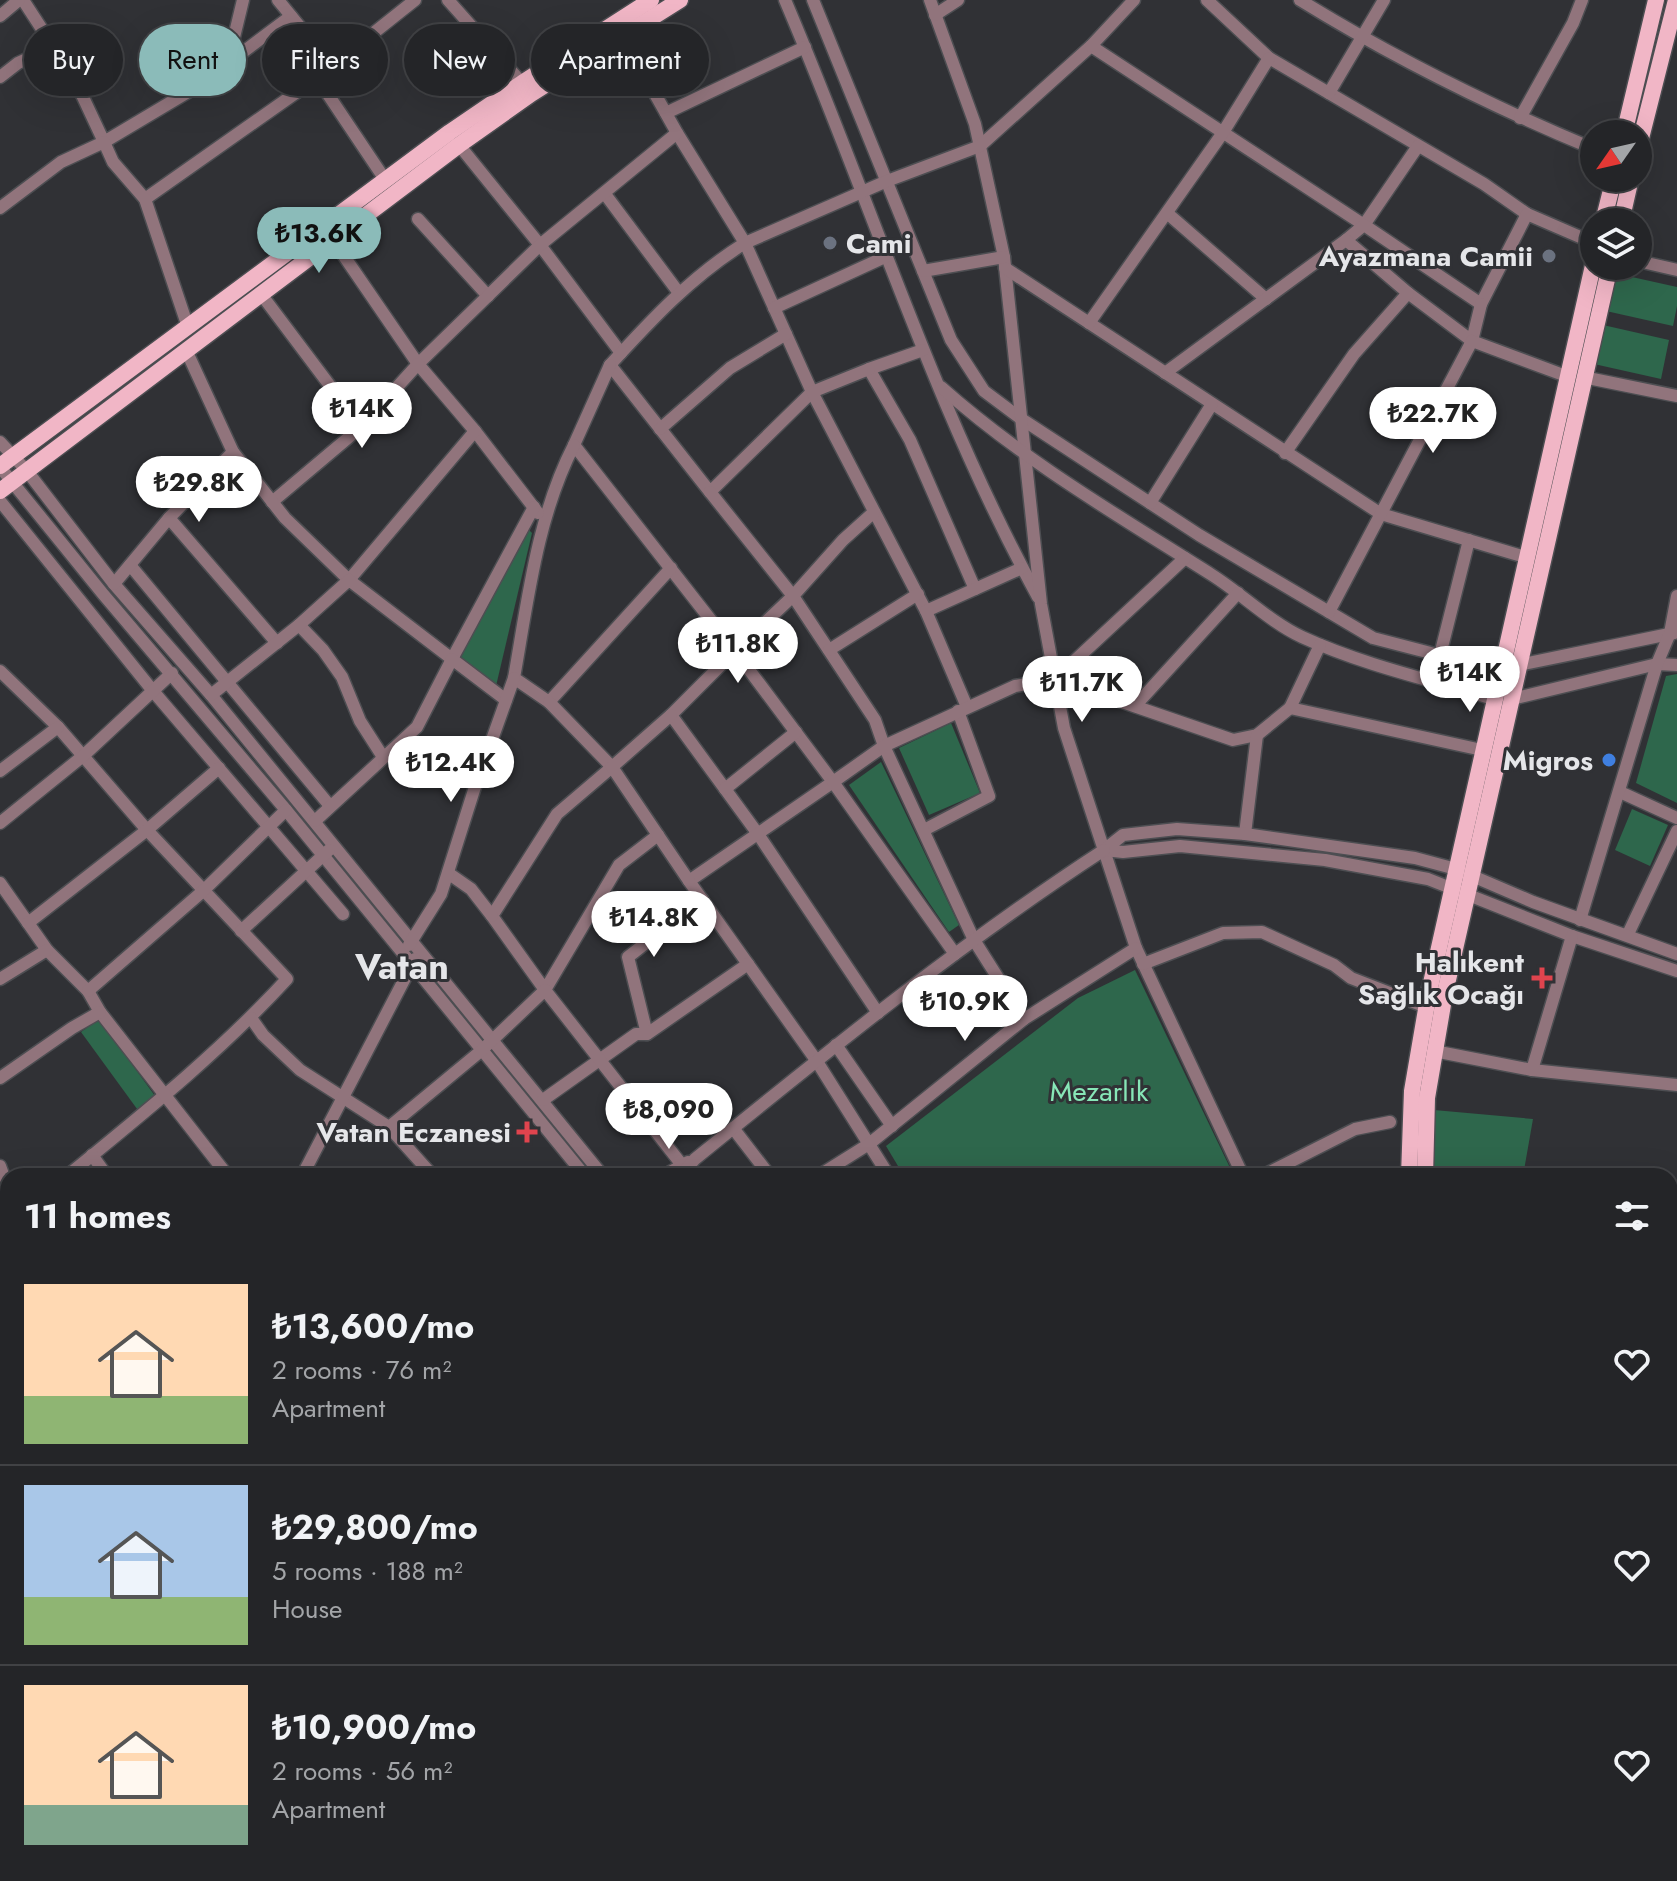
<!DOCTYPE html>
<meta charset="utf-8">
<style>
:root{--surface:#242528;--page:#2c2d30;--text:#f1f3f6;--muted:#a3a5a8;--line:#414245;--accent:#8bbbb9}
body{margin:0;font-family:Jost,sans-serif;background:var(--page);color:var(--text);height:100vh;display:flex;flex-direction:column;font-size:30px;white-space:nowrap}
*{box-sizing:border-box;margin:0}
p{font-size:26px;color:var(--muted)}
.icon{flex:none;width:44px;height:44px;fill:none;stroke:currentColor;stroke-width:2;stroke-linecap:round;stroke-linejoin:round}
.map{position:relative;flex:1;overflow:hidden}
.sheet{position:absolute;left:0px;top:1168px;width:1678px;height:714px;display:flex;flex-direction:column;background:var(--surface);border-radius:24px 24px 0 0;box-shadow:0 8px 32px #0002,0 0 0 2px var(--line)}
.sheet>*{flex:none}
.banner{position:absolute;left:24px;top:24px;width:800px;height:72px;display:flex;gap:16px}
.needle{width:52px;rotate:236deg}
.controls{position:absolute;left:1580px;top:120px;display:grid;gap:16px}
.controls a{display:grid;place-items:center;width:72px;height:72px;border-radius:50%;background:var(--surface);box-shadow:0 8px 32px #0002,0 0 0 2px var(--line);font-size:40px}
.price{position:absolute;translate:-50% -68px;padding:0 18px;border-radius:28px;background:#fff;color:#222;font-size:26px;line-height:52px;filter:drop-shadow(0 2px 4px #0008)}
.price::after{content:'';position:absolute;left:50%;top:48px;width:24px;height:18px;margin-left:-12px;background:inherit;clip-path:polygon(0 0,100% 0,50% 100%)}
.price.selected{background:var(--accent);color:#111}
ul{padding:0;list-style:none}
li{display:flex;align-items:center;gap:24px;height:200px;padding:0 24px}
li+li{border-top:2px solid var(--line)}
li span{display:grid;place-items:center;flex:none;width:224px;height:160px;border-radius:0px;color:#555}
li>.icon{margin-inline-start:auto}
span .icon{width:96px;height:96px;fill:#fffc;stroke-width:1}
li b{font-size:34px}
h2{display:flex;justify-content:space-between;align-items:center;height:96px;padding:0 24px;font-size:34px}
.pill{padding:0 28px;border-radius:36px;background:var(--surface);box-shadow:0 8px 32px #0002,0 0 0 2px var(--line);font-size:28px;line-height:72px}
.pill.selected{background:var(--accent);color:#111}
.map>svg:first-child{display:block}
.built{fill:#383b44}
.green{fill:#2e674c}
.lines{fill:none;stroke-linecap:round;stroke-linejoin:round}
.minor-casing{stroke:#4d4e52;stroke-width:15}
.major-casing{stroke:#4d4e52;stroke-width:19}
.minor{stroke:#91747c;stroke-width:12}
.major{stroke:#f1b6c6;stroke-width:16}
.worship-dot{fill:#6b7280;stroke:#303135;stroke-width:3}
.shop-dot{fill:#3f7fe0;stroke:#303135;stroke-width:3}
.health-dot{fill:#e0444e;stroke:#303135;stroke-width:3}
.labels{text-anchor:middle;dominant-baseline:central;stroke-width:6;stroke-linejoin:round;paint-order:stroke}
.poi-label{font-size:28px;font-weight:bold;fill:#e5e6e9;stroke:#303135;text-anchor:end}
.park-label{font-size:28px;fill:#87e6b7;stroke:#303135}
.district-label{font-size:36px;font-weight:bold;fill:#e5e6e9;stroke:#303135}
</style>
<div class="map">
<svg width="1677" height="1881" viewBox="0 0 1677 1881">
<rect width="100%" height="100%" fill="#303135"/>
<polygon class="built" points="8,1560 8,1657 0,1651 0,1570"/>
<g class="green">
<polygon points="1614,273 1677,287 1677,306 1673,326 1606,311"/>
<polygon points="1603,325 1669,340 1661,379 1594,364"/>
<polygon points="527,528 532,533 496,686 458,656"/>
<polygon points="1677,674 1677,803 1636,783 1666,676"/>
<polygon points="951,723 980,793 929,815 899,748"/>
<polygon points="881,762 959,925 949,932 849,785"/>
<polygon points="1632,809 1668,825 1650,866 1615,850"/>
<polygon points="1135,970 1234,1176 904,1176 886,1146 1078,998"/>
<polygon points="99,1019 158,1100 140,1113 81,1032"/>
<polygon points="1434,1110 1533,1119 1523,1176 1430,1176"/>
</g>
<g class="lines">
<defs>
<g id="minor">
<polyline points="23,0 75,80 104,142 198,86 291,16"/>
<polyline points="278,0 332,66"/>
<polyline points="448,0 522,83"/>
<path d="M785 0C870 199 934 407 1038 597"/>
<polyline points="813,0 951,340 984,391 1020,418 1199,535 1373,638 1500,671"/>
<polyline points="930,0 975,124 1004,257 1041,604 1064,728 1136,948 1243,1176"/>
<polyline points="1207,0 1269,58 1484,184 1527,214"/>
<path d="M1300 0C1394 58 1493 107 1594 149"/>
<polyline points="935,15 958,0"/>
<polyline points="0,16 19,0"/>
<polyline points="623,37 677,133 745,243 887,181 980,146 1091,46 1364,225 1418,146"/>
<polyline points="1091,46 1134,0"/>
<polyline points="227,66 243,0"/>
<polyline points="0,77 18,63 53,47"/>
<polyline points="1329,93 1384,0"/>
<polyline points="666,113 805,47"/>
<polyline points="1520,118 1573,23 1582,0"/>
<polyline points="459,145 540,245 621,353"/>
<polyline points="386,181 317,78 415,0"/>
<polyline points="605,194 679,293"/>
<polyline points="145,199 317,78"/>
<polyline points="0,208 61,162 104,142 113,162 145,199 188,327"/>
<polyline points="1167,213 1266,299"/>
<polyline points="418,219 488,296"/>
<polyline points="333,240 418,364 540,245 677,133"/>
<polyline points="1346,240 1364,225 1481,304 1527,214 1594,243"/>
<path d="M745 243 812 392 710 492 610 365C651 320 692 276 745 243Z"/>
<polyline points="1638,261 1677,270"/>
<polyline points="1005,268 1381,514 1525,557"/>
<polyline points="923,271 1004,257"/>
<polyline points="1408,293 1472,341 1481,304"/>
<polyline points="261,294 361,427"/>
<polyline points="774,308 887,256"/>
<polyline points="1089,323 1222,134 1269,58"/>
<polyline points="186,350 233,452"/>
<polyline points="923,350 869,369 910,440 975,589"/>
<polyline points="610,365 574,445 735,651 671,715 758,834 878,1013"/>
<polyline points="869,369 812,392 926,611"/>
<polyline points="1165,373 1346,240 1408,293 1354,354 1285,453"/>
<polyline points="1583,377 1677,396"/>
<path d="M941 387C1024 461 1119 516 1212 575 1242 594 1270 622 1302 637 1363 665 1430 680 1494 699"/>
<polyline points="660,429 730,368 786,334"/>
<polyline points="0,442 27,471 114,584 211,695 603,1176"/>
<path d="M574 445C537 517 528 599 514 678L549 702 671 568"/>
<polyline points="0,467 103,594 286,810 585,1176"/>
<polyline points="710,492 793,596 735,651 833,782 689,881 816,1060 889,1176"/>
<polyline points="0,501 153,691 343,914"/>
<polyline points="272,502 361,427 418,364 475,431 538,513"/>
<polyline points="1150,503 1212,404"/>
<polyline points="874,512 843,540 793,596 875,720 884,746 833,782 955,954"/>
<polyline points="169,518 233,452 285,518 349,580 475,431"/>
<polyline points="1185,558 1055,679 1233,740 1257,735 1290,708"/>
<polyline points="130,565 330,806"/>
<polyline points="114,584 169,518 277,643"/>
<polyline points="1329,612 1472,341 1566,376"/>
<polyline points="299,625 323,650 342,677 360,721 383,757"/>
<polyline points="1320,645 1290,708 1482,750"/>
<polyline points="829,650 918,594"/>
<polyline points="1440,655 1469,540"/>
<polyline points="1519,665 1674,633"/>
<path d="M0 671 58 727 147 830 287 979C220 1052 144 1113 67 1176"/>
<polyline points="211,695 299,625 349,580 452,659 534,507"/>
<polyline points="1512,699 1657,664 1677,665"/>
<polyline points="549,702 612,767 557,814 492,916 545,990 619,865 658,835"/>
<polyline points="1135,706 1238,593"/>
<polyline points="967,707 926,611 1022,568"/>
<polyline points="671,715 612,767 689,881"/>
<polyline points="0,771 58,727"/>
<polyline points="725,789 796,732"/>
<polyline points="1620,792 1677,818"/>
<polyline points="315,821 417,727 452,659 506,700"/>
<polyline points="0,823 83,756 172,673"/>
<polyline points="924,830 989,796 958,711"/>
<polyline points="1245,834 1257,735"/>
<polyline points="448,873 471,889 492,916"/>
<polyline points="0,883 47,950 88,991 100,1012 228,1176"/>
<polyline points="1580,920 1657,664 1670,633 1677,596"/>
<polyline points="28,923 147,830 219,768"/>
<polyline points="241,931 329,850"/>
<polyline points="1628,934 1677,831"/>
<polyline points="409,945 441,894 474,790 514,678"/>
<polyline points="1677,954 1533,902 1456,869 1415,858 1245,834 1177,829 1123,835 1104,850 1123,852 1180,846 1325,860 1428,879 1572,936 1677,971"/>
<polyline points="1143,964 1223,933 1262,932 1334,965 1351,978 1426,1007"/>
<polyline points="0,979 47,950"/>
<polyline points="88,991 203,891 286,810"/>
<polyline points="251,1018 263,1035 300,1070 389,1127 433,1176"/>
<polyline points="1024,1019 974,940 884,746 1015,686 1055,679"/>
<polyline points="647,1034 628,957 702,899"/>
<polyline points="836,1045 892,1126"/>
<polyline points="1434,1051 1532,1070 1677,1085"/>
<polyline points="1532,1070 1572,936"/>
<polyline points="0,1078 72,1028 100,1012"/>
<polyline points="543,1100 636,1034 647,1034 748,964"/>
<polyline points="389,1127 482,1050 545,990 682,1165"/>
<polyline points="733,1128 770,1176"/>
<polyline points="92,1155 107,1176"/>
<polyline points="0,1166 8,1188"/>
<polyline points="302,1176 415,959"/>
<polyline points="663,1176 688,1162"/>
<path d="M680 1176 695 1159C828 1051 961 943 1104 850"/>
<polyline points="818,1176 869,1144 1024,1019 1136,948"/>
<polyline points="1262,1176 1355,1129 1390,1122"/>
<polyline points="1670,1357 1677,1357"/>
<polyline points="0,1418 8,1425"/>
<polyline points="1670,1463 1677,1463"/>
<polyline points="1670,1522 1677,1523"/>
<polyline points="0,1552 8,1542"/>
<polyline points="1670,1579 1677,1579"/>
<polyline points="0,1662 8,1669"/>
<polyline points="1670,1684 1677,1676"/>
<polyline points="1670,1728 1677,1739"/>
<polyline points="1670,1865 1677,1876"/>
<polyline points="486,1874 491,1881"/>
<polyline points="743,1874 751,1881"/>
<polyline points="990,1874 999,1881"/>
<polyline points="1137,1874 1143,1881"/>
<polyline points="1164,1874 1170,1881"/>
<polyline points="1572,1874 1576,1881"/>
<polyline points="88,1881 94,1874"/>
<polyline points="605,1881 615,1874"/>
<polyline points="772,1881 779,1874"/>
<polyline points="901,1881 907,1874"/>
<polyline points="1290,1881 1291,1874"/>
<polyline points="1465,1881 1466,1874"/>
<polyline points="1522,1881 1523,1874"/>
</g>
<g id="major">
<polyline points="1624,134 1656,0"/>
<polyline points="1638,150 1676,0"/>
<polyline points="1603,222 1614,178"/>
<polyline points="1621,222 1631,178"/>
<polyline points="0,466 450,132 522,83 651,0"/>
<polyline points="0,491 459,145 531,94 680,0"/>
<polyline points="1409,1176 1412,1091 1429,992 1594,261"/>
<polyline points="1425,1176 1427,1098 1445,993 1610,266"/>
<polyline points="0,1299 8,1305"/>
<polyline points="0,1338 8,1345"/>
<polyline points="258,1874 259,1881"/>
<polyline points="272,1874 273,1881"/>
<polyline points="410,1874 414,1881"/>
<polyline points="444,1874 448,1881"/>
<polyline points="1393,1881 1394,1874"/>
<polyline points="1407,1881 1408,1874"/>
</g>
</defs>
<use href="#minor" class="minor-casing"/>
<use href="#major" class="major-casing"/>
<use href="#minor" class="minor"/>
<use href="#major" class="major"/>
</g>
<g class="worship-dot">
<circle cx="830" cy="243" r="8"/>
<circle cx="1549" cy="256" r="8"/>
</g>
<circle class="shop-dot" cx="1609" cy="760" r="8"/>
<g class="health-dot">
<path d="M1538 966h8v8h8v8h-8v8h-8v-8h-8v-8h8z"/>
<path d="M523 1120h8v8h8v8h-8v8h-8v-8h-8v-8h8z"/>
</g>
<g class="labels">
<g class="poi-label">
<text x="846" y="243" text-anchor="start">Cami</text>
<text x="1533" y="256">Ayazmana Camii</text>
<text x="1593" y="760">Migros</text>
<text x="1524" y="962">Halıkent<tspan x="1524" dy="32">Sağlık Ocağı</tspan></text>
<text x="511" y="1132">Vatan Eczanesi</text>
</g>
<g class="park-label">
<text x="1099" y="1091">Mezarlık</text>
</g>
<g class="district-label">
<text x="402" y="966">Vatan</text>
</g>
</g>
</svg>
<div class="controls">
<a><svg class="needle" viewBox="-14 -14 28 28"><path d="M0-13l5 13h-10z" fill="#e53935"/><path d="M0 13l5-13h-10z" fill="#a3a5a8"/></svg></a>
<a><svg class="icon" aria-label="layers" viewBox="0 0 24 24"><path d="M12 4l9 5-9 5-9-5zM3 14l9 5 9-5"/></svg></a>
</div>
<b class="price selected" style="left:319px;top:275px">₺13.6K</b>
<b class="price" style="left:362px;top:450px">₺14K</b>
<b class="price" style="left:1433px;top:455px">₺22.7K</b>
<b class="price" style="left:199px;top:524px">₺29.8K</b>
<b class="price" style="left:738px;top:685px">₺11.8K</b>
<b class="price" style="left:1470px;top:714px">₺14K</b>
<b class="price" style="left:1082px;top:724px">₺11.7K</b>
<b class="price" style="left:451px;top:804px">₺12.4K</b>
<b class="price" style="left:654px;top:959px">₺14.8K</b>
<b class="price" style="left:965px;top:1043px">₺10.9K</b>
<b class="price" style="left:669px;top:1151px">₺8,090</b>
<div class="banner">
<a class="pill">Buy</a>
<a class="pill selected">Rent</a>
<a class="pill">Filters</a>
<a class="pill">New</a>
<a class="pill">Apartment</a>
</div>
<section class="sheet">
<h2>11 homes<svg class="icon" aria-label="filters" viewBox="0 0 24 24"><path d="M4 7h16M4 17h16"/><circle cx="9" cy="7" r="2"/><circle cx="15" cy="17" r="2"/></svg></h2>
<ul>
<li><span style="background:linear-gradient(#ffd9b3 70%,#8fb573 0)"><svg class="icon" aria-label="home" viewBox="0 0 24 24"><path d="M3 11l9-7 9 7M6 9v11h12V9"/></svg></span><div><b>₺13,600/mo</b><p>2 rooms · 76 m²</p><p>Apartment</p></div><svg class="icon" aria-label="heart" viewBox="0 0 24 24"><path d="M12 20l-8-8c-3-5 5-10 8-4 3-6 11-1 8 4z"/></svg></li>
<li><span style="background:linear-gradient(#a9c7e8 70%,#8fb573 0)"><svg class="icon" aria-label="home" viewBox="0 0 24 24"><path d="M3 11l9-7 9 7M6 9v11h12V9"/></svg></span><div><b>₺29,800/mo</b><p>5 rooms · 188 m²</p><p>House</p></div><svg class="icon" aria-label="heart" viewBox="0 0 24 24"><path d="M12 20l-8-8c-3-5 5-10 8-4 3-6 11-1 8 4z"/></svg></li>
<li><span style="background:linear-gradient(#ffd9b3 75%,#7fa58c 0)"><svg class="icon" aria-label="home" viewBox="0 0 24 24"><path d="M3 11l9-7 9 7M6 9v11h12V9"/></svg></span><div><b>₺10,900/mo</b><p>2 rooms · 56 m²</p><p>Apartment</p></div><svg class="icon" aria-label="heart" viewBox="0 0 24 24"><path d="M12 20l-8-8c-3-5 5-10 8-4 3-6 11-1 8 4z"/></svg></li>
</ul>
</section>
</div>
